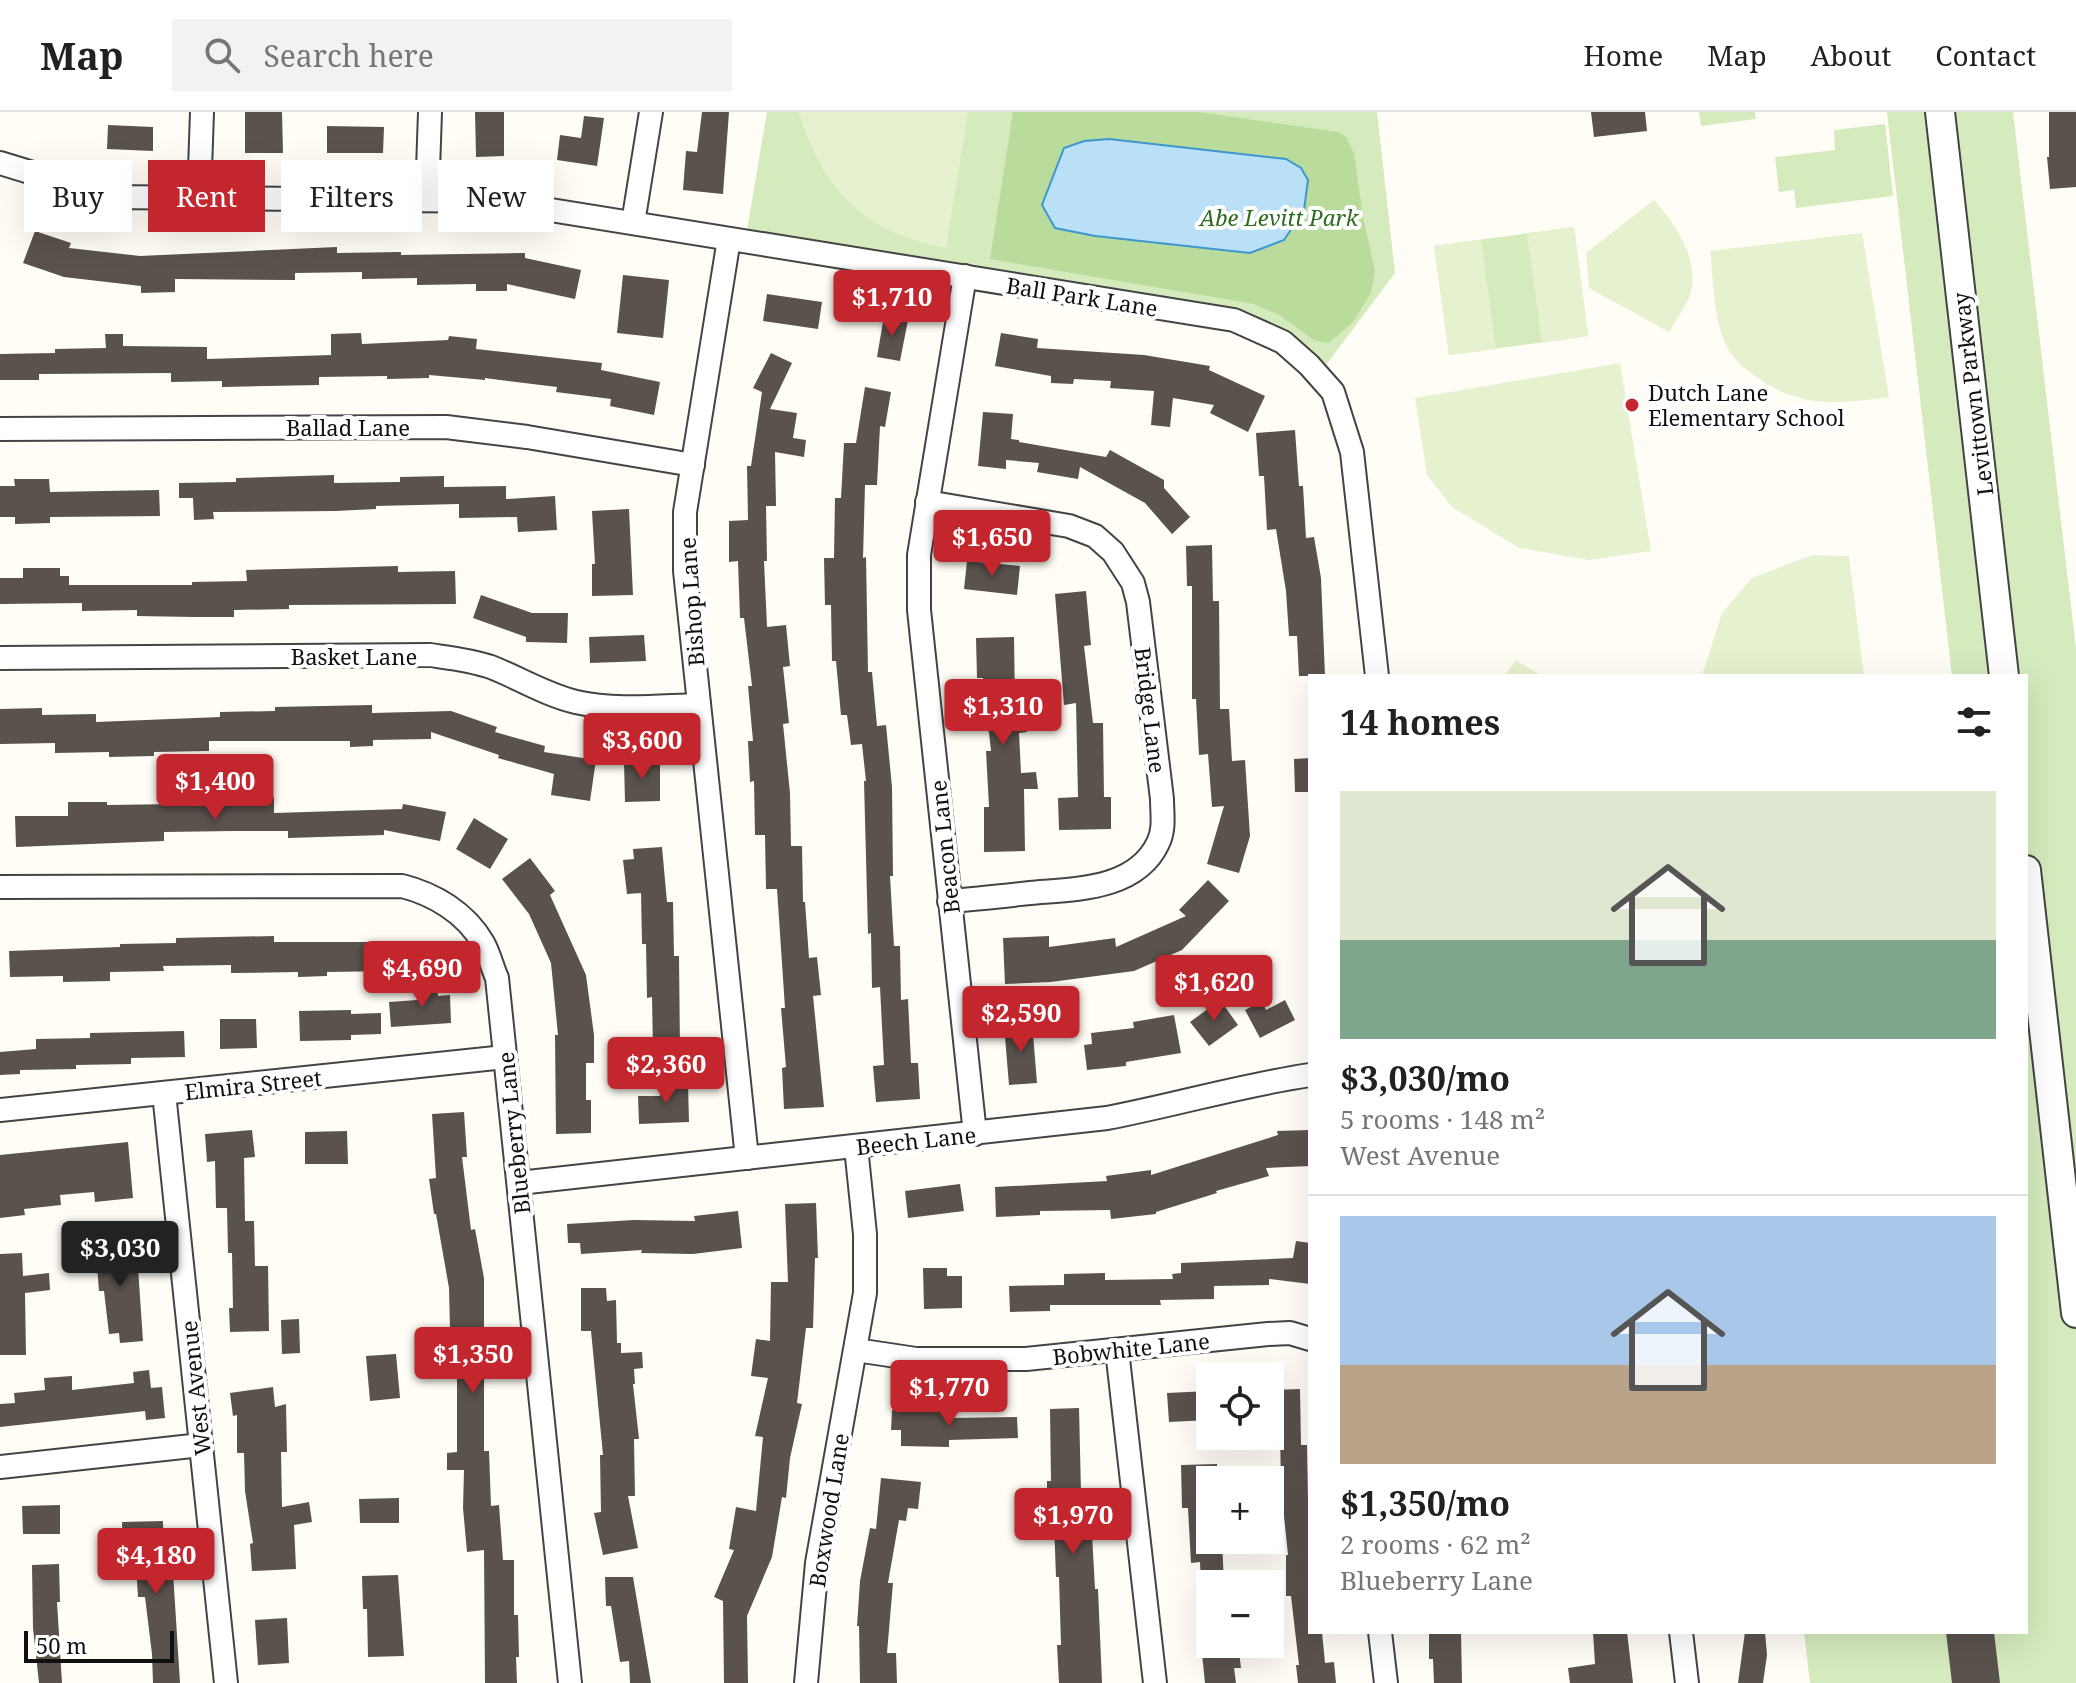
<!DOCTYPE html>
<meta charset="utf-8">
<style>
:root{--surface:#fff;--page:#f2f2f2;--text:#202124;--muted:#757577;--line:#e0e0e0;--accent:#c4262e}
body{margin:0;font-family:"Noto Serif",serif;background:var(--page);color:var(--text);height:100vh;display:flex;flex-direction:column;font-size:30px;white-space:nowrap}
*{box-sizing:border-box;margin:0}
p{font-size:26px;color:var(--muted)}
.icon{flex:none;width:44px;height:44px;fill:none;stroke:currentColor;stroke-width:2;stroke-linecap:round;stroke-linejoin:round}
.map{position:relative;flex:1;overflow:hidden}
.details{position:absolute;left:1308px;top:562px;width:720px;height:960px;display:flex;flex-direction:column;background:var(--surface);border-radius:0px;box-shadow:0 8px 32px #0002}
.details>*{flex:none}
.top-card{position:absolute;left:24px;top:48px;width:760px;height:72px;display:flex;gap:16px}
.tools{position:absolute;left:1196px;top:1250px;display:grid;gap:16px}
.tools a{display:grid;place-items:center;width:88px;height:88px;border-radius:0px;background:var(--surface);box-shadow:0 8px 32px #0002;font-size:40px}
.scale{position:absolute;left:24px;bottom:20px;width:150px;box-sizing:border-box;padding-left:8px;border:4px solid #111;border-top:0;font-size:22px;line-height:28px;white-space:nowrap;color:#111;-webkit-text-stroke:6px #fff;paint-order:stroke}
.price{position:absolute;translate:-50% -68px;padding:0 18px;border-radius:8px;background:var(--accent);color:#fff;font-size:26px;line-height:52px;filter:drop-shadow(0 2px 4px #0008)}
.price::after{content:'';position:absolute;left:50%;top:48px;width:24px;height:18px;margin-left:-12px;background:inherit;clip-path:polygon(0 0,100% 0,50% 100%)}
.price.on{background:#222;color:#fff}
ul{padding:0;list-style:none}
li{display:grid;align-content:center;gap:16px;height:424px;padding:0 32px}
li+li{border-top:2px solid var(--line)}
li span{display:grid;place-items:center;height:248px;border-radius:0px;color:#555}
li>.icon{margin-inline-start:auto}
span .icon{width:144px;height:144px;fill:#fffc;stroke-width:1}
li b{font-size:34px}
h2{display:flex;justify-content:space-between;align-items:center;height:96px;padding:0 32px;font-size:34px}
.tag{padding:0 28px;border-radius:0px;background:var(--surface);box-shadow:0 8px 32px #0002;font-size:28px;line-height:72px}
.tag.on{background:var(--accent);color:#fff}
header{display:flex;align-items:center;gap:48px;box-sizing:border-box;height:112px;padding:0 40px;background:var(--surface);border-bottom:2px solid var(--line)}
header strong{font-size:38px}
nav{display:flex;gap:44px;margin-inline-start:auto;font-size:28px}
.search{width:560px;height:72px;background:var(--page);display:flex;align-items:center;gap:20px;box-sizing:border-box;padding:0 28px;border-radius:0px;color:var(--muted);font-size:30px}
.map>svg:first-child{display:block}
.green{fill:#d5ebbd}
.forest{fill:#b9dc9c;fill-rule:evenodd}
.pitch{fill:#e6f2cf}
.water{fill:#b9e0f7;stroke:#3f96cf;stroke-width:2}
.building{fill:#5a524d}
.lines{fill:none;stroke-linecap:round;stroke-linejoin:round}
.minor-casing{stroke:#444;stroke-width:26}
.tertiary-casing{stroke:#444;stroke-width:32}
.minor{stroke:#fff;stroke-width:22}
.tertiary{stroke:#fff;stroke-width:28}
.poi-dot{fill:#c4262e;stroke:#fff;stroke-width:3}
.labels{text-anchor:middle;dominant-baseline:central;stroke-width:8;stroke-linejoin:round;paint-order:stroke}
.park-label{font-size:22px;font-style:italic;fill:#2f6b1f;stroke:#fff}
.street-label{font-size:22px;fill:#111;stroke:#fff}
.poi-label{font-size:22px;fill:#111;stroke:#fff;text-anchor:start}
</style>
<header>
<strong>Map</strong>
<div class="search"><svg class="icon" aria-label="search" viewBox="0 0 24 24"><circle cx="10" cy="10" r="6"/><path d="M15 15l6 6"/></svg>Search here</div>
<nav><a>Home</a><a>Map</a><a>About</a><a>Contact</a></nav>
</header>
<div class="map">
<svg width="2076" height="1571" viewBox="0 0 2076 1571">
<rect width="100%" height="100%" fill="#fffdf5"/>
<g class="green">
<polygon points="767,0 1377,0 1395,161 1326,253 1241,203 746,124"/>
<polygon points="1699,0 1755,0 1756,7 1701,14"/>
<polygon points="1887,0 2013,0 2076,537 2076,1571 1810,1571 1804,1520 2026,1520 2026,564 1952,564"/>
<polygon points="1885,12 1893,84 1796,96 1794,78 1779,80 1775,45 1835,38 1834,18"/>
<polygon points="1574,115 1588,224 1449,243 1434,134"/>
</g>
<path class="forest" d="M1013 0H1199L1338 20 1346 25 1354 41 1363 105 1375 159 1371 181 1353 210 1329 231 1315 229 1279 203 1254 192 990 147ZM1110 27 1286 47 1301 56 1250 141 1095 124 1055 116 1084 29Z"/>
<g class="pitch">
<path d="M799 0H968L946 136C865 121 822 78 799 0Z"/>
<path d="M1654 88C1675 112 1699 145 1691 180 1687 193 1676 208 1669 220L1589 176 1586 141Z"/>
<polygon points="1574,115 1588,224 1542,231 1527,122"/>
<path d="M1862 121 1889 285C1840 292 1800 296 1758 266 1736 251 1726 240 1719 213 1713 190 1713 163 1710 139Z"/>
<polygon points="1481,128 1496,237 1449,243 1434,134"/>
<polygon points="1620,251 1651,439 1589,448 1519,436 1452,395 1427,363 1415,286"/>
<polygon points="1812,443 1849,444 1864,564 1702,564 1722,501 1752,466"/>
<polygon points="1516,548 1542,564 1504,564"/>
</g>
<polygon class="water" points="1109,27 1286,47 1301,56 1308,68 1304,98 1284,128 1250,141 1095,124 1055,116 1042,93 1064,36 1084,29"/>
<g class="building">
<polygon points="245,0 282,0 283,41 245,41"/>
<polygon points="475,0 504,0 504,44 476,45"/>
<polygon points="702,0 729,0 723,82 683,78 686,39 697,40"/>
<polygon points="1591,0 1645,0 1647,19 1594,25"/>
<polygon points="2049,0 2076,0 2076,75 2050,77 2047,45 2049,45"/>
<polygon points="584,4 604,6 597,54 557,48 560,23 581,26"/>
<polygon points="108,13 153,15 153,39 107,37"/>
<polygon points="327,14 384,15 383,41 327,41"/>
<polygon points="35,119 71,131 69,136 140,144 337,135 337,141 401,140 401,143 525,141 525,146 581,158 575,187 507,172 507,179 476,179 476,172 417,173 417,166 362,167 362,160 295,161 295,168 175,167 175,180 141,181 141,174 64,165 23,151"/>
<polygon points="623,163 669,168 663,226 617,221"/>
<polygon points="767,182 822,190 818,217 763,209"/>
<polygon points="884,204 908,208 900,249 877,245"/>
<polygon points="361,221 362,232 448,228 449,224 477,227 476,237 602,251 601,258 660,270 654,303 610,294 611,287 556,280 557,275 485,266 485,268 429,263 429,266 387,267 387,264 319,265 319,273 222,275 222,269 171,270 171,261 39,262 39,268 0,268 0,242 55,241 55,237 106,236 105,222 123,222 123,234 207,235 207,247 331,243 331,222"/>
<polygon points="1001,221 1038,227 1037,236 1144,243 1210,254 1209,258 1265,284 1248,320 1210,301 1214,293 1173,286 1170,315 1151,313 1154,279 1110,276 1111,269 1074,267 1073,272 1051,271 1051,264 995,254"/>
<polygon points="771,241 792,251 770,297 797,301 793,326 806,328 804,345 775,340 776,394 766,394 767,449 764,449 767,515 786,513 790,554 783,555 789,611 783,612 790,681 791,734 802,734 803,790 805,790 809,846 817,845 821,883 813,884 824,995 784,997 782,956 786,955 781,896 785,896 777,777 766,777 765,723 755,723 754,669 750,670 748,629 753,629 748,574 752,574 744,506 740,506 738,449 729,450 729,409 748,408 747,354 751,354 762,280 753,276"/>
<polygon points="865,275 891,280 885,315 880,314 877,373 865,373 863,446 866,445 868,560 872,560 877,614 886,613 892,675 893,764 890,764 894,834 900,834 901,888 908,887 911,951 918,951 920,987 876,990 873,954 884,953 880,875 872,876 871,821 868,822 864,669 866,669 862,632 851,633 847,603 841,603 836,549 832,549 831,493 825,493 824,446 834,446 835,386 841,386 844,331 856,331"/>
<polygon points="983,300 1013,302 1011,327 1019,328 1019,330 1106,345 1110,338 1164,368 1164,376 1190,405 1172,422 1145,391 1080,355 1078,367 1037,360 1039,351 1006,348 1006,357 978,354"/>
<polygon points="1295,318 1299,374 1303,374 1306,426 1314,425 1321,466 1325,564 1299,564 1297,524 1289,524 1286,479 1276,417 1267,418 1264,364 1259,364 1256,321"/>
<polygon points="334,363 334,371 400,370 400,365 444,364 444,375 506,374 506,387 555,384 557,418 518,420 517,405 459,406 459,392 376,394 376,397 335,399 213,400 214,407 194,408 193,386 179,386 179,371 236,370 236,366"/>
<polygon points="14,367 49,367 50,380 159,378 160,404 50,405 50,411 15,412 15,405 0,405 0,374 15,374"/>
<polygon points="629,397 633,483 592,484 592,452 595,452 592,399"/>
<polygon points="1212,433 1213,489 1219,489 1220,597 1229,597 1232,649 1245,648 1250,724 1239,761 1207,752 1224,694 1212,695 1208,642 1199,643 1196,587 1192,587 1192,474 1187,474 1186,434"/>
<polygon points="967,449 1020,454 1017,483 964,477"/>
<polygon points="398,454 398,460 455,459 456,492 289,493 289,497 234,498 234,505 193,505 137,504 137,498 82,499 82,491 0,492 0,466 23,466 23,456 60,456 60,464 69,464 69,473 192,473 192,470 247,469 246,458"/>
<polygon points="1086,479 1091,533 1084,534 1093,611 1103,611 1104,685 1111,685 1111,717 1059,718 1058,686 1078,685 1076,591 1064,593 1055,482"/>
<polygon points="481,483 532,501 568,501 567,531 526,530 526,525 473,506"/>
<polygon points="644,523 646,549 590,551 589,525"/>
<polygon points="1014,525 1015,590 1024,589 1027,620 1019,621 1021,661 1036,660 1038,677 1024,677 1025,739 984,740 984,695 989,695 986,639 991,639 983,566 977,566 976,526"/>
<polygon points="372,593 372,601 451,599 497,615 495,620 545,634 544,640 596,648 590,689 551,683 554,662 498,646 499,643 431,620 431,627 373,628 373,634 350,635 350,629 209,629 209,639 154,640 154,644 109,645 109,640 55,641 55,631 0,632 0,597 42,596 42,603 96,602 96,610 220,605 220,600 275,599 275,595"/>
<polygon points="1310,646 1310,680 1295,680 1294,647"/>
<polygon points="660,648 660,689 625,690 624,649"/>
<polygon points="219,685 274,685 274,701 402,697 403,692 446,700 440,729 384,718 384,723 288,726 288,719 233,719 164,720 164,729 16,735 15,704 68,704 68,690 107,690 107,693 177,692 177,686"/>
<polygon points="474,706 508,727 490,757 456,737"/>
<polygon points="662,735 667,790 673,790 674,844 679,844 680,938 653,939 652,885 647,886 646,832 642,832 641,781 627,782 623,748 634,747 633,737"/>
<polygon points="530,746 555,779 550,783 586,863 594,923 594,951 586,951 586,988 591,988 591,1021 556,1022 555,923 558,923 551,851 529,802 502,767"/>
<polygon points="1208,768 1229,789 1182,838 1134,859 1051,870 1005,872 1003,826 1049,824 1049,835 1115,826 1116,835 1186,804 1179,798"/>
<polygon points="274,824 274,830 396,830 396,859 327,860 327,864 298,865 298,860 231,861 231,853 163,854 164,859 110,860 110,869 63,870 63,864 10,865 9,839 120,835 120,832 176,831 176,826"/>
<polygon points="437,872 438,884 450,883 451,911 391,915 389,890 417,888 416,874"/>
<polygon points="1220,888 1238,913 1209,934 1190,910"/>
<polygon points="1285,888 1295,908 1260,926 1245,898 1262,889 1266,898"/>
<polygon points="351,898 351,902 381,901 381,922 351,923 351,928 300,929 299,899"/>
<polygon points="1174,903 1181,941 1126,950 1126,954 1087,958 1084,933 1092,932 1091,921 1134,916 1133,910"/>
<polygon points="220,907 256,907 257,936 220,937"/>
<polygon points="1032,910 1037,971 1009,973 1004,913"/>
<polygon points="184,919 185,945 131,946 131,952 76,953 76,957 20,958 20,962 0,963 0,940 36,937 36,927 90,926 90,921"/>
<polygon points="688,971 689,1010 639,1012 638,984 660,984 660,972"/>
<polygon points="464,1000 467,1045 462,1045 471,1118 475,1117 484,1166 484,1339 489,1339 491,1394 499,1393 503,1448 514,1448 514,1503 518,1503 519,1545 516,1545 517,1571 485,1571 484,1438 467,1440 463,1396 464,1358 447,1358 447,1341 457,1340 457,1218 450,1218 449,1176 436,1102 434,1102 429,1067 436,1066 432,1002"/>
<polygon points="252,1018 255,1045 244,1046 245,1109 254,1109 255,1154 268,1154 269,1219 230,1220 229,1196 233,1196 232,1141 228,1141 227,1096 216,1096 215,1049 207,1050 205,1022"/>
<polygon points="1310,1018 1310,1054 1266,1056 1269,1064 1216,1079 1217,1081 1156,1100 1156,1102 1111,1107 1110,1098 1040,1099 1040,1103 996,1105 995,1075 1107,1069 1106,1064 1151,1058 1151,1063 1278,1023 1277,1019"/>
<polygon points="347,1019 348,1052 305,1052 305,1020"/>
<polygon points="128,1030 133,1086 95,1090 94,1080 60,1083 61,1093 24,1097 25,1103 0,1106 0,1043"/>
<polygon points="960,1072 964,1099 908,1106 905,1079"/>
<polygon points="816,1091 818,1146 815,1146 813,1216 806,1216 797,1291 802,1292 790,1346 786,1386 782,1385 772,1445 747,1504 748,1571 724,1571 723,1489 714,1485 734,1438 729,1437 736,1395 756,1399 763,1325 755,1324 768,1266 751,1264 756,1227 770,1229 771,1170 788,1170 785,1092"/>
<polygon points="738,1099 742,1136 693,1142 641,1141 642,1138 581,1142 580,1131 568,1131 567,1112 634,1108 695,1109 694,1104"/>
<polygon points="129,1126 131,1156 138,1156 143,1229 120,1231 119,1221 109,1222 104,1179 99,1179 95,1129"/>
<polygon points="1296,1129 1310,1131 1310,1172 1269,1167 1269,1173 1214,1174 1214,1187 1160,1188 1161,1193 1050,1193 1050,1199 1010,1200 1009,1174 1064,1173 1064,1162 1105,1161 1105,1168 1173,1167 1172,1162 1181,1161 1181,1151 1293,1146"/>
<polygon points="22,1141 23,1164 49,1161 50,1178 25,1181 26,1243 0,1243 0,1142"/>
<polygon points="923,1156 947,1156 947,1164 962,1164 962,1196 924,1197"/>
<polygon points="581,1176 606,1176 607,1189 616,1188 617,1231 621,1231 621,1241 642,1240 643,1256 634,1257 635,1272 633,1272 639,1327 634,1327 635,1384 628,1384 638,1436 603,1443 594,1401 601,1400 600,1343 603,1343 591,1219 581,1219"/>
<polygon points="299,1207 300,1241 282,1242 281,1208"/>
<polygon points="396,1242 400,1286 370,1289 366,1244"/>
<polygon points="149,1258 151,1276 162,1275 165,1306 146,1308 145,1299 0,1315 0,1292 15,1291 14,1281 45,1278 44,1266 72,1264 72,1278 134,1271 133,1260"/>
<polygon points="273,1275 275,1295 286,1292 287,1340 281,1340 282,1395 309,1390 312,1410 294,1413 296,1457 252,1459 250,1432 253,1431 245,1379 244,1341 237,1341 237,1303 233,1304 230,1281"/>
<polygon points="1300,1277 1301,1333 1307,1333 1308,1387 1310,1387 1310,1520 1322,1520 1325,1551 1334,1550 1336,1571 1298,1571 1296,1553 1299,1553 1291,1484 1286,1484 1286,1443 1288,1443 1281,1375 1280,1320 1273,1320 1273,1278"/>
<polygon points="1210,1279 1210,1308 1169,1310 1167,1281"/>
<polygon points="1079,1296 1082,1422 1092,1422 1095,1477 1098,1477 1102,1571 1059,1571 1057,1533 1061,1533 1059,1465 1056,1465 1054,1411 1047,1411 1047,1369 1051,1369 1050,1297"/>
<polygon points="892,1298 950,1299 950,1306 1017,1305 1018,1326 949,1328 949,1335 901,1334 901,1318 891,1318"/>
<polygon points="1217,1352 1217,1368 1210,1368 1210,1428 1222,1428 1224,1472 1201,1472 1200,1450 1191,1451 1188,1396 1182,1396 1181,1353"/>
<polygon points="881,1366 921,1370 918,1397 908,1396 906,1409 899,1408 888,1471 893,1471 887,1541 896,1541 897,1571 860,1571 859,1514 857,1514 860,1469 870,1416 876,1417"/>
<polygon points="399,1386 399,1411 360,1411 359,1387"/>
<polygon points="60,1393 60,1422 23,1422 22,1394"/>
<polygon points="163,1409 164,1460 173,1460 180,1571 153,1571 152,1542 145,1485 138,1485 135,1438 123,1438 122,1410"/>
<polygon points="59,1452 60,1490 57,1490 62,1571 39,1571 33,1516 32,1453"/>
<polygon points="398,1463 404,1544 368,1545 367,1497 363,1497 362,1464"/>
<polygon points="605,1465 633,1465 651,1571 630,1571 629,1549 620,1550 611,1494 606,1494"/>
<polygon points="287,1506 289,1551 258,1553 255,1508"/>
<polygon points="1429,1520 1461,1520 1462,1571 1434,1571 1433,1547 1429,1547"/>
<polygon points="1593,1520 1627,1520 1633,1571 1570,1571 1568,1556 1595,1552"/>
<polygon points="1745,1520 1765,1520 1767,1543 1763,1571 1738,1571"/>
<polygon points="1946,1520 1994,1520 2000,1571 1952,1571"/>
<polygon points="1201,1532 1238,1532 1241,1556 1234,1556 1236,1571 1205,1571"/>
</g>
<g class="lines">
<defs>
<g id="minor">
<polyline points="0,51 111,85 495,89 1234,208 1283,230 1309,253 1333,280 1352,340 1377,564"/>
<polyline points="199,87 202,0"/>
<polyline points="427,87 430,0"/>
<polyline points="633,111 651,0"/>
<polyline points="729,127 685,400 685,459 747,1046"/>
<polyline points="965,164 919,443 919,498 975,1022"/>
<polyline points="0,317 446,315 527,325 693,353"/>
<path d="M927 390 1069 414 1095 424 1113 440 1133 471 1138 490 1162 687C1162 702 1165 717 1158 731 1136 778 1075 777 1030 781 1003 784 976 787 949 789"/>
<path d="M0 546 430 543C451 546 471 548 491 555 519 566 546 583 576 590 616 599 659 594 699 593"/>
<path d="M0 775 402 774C434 782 466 801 483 831 489 841 492 855 497 866L570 1571"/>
<polyline points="164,981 226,1571"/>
<polyline points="0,998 505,945"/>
<path d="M519 1071 1107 1006C1175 993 1242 973 1310 963"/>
<polyline points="856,1238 916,1247 1026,1247 1268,1222 1290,1221 1310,1227"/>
<polyline points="1117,1238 1155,1571"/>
<polyline points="0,1355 201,1333"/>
<polyline points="1380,1520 1386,1571"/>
<polyline points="1681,1520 1687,1571"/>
<polyline points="806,1571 817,1451 865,1181 865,1122 856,1035"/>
</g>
<g id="tertiary">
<polyline points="1940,0 2004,564"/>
<polyline points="2026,758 2076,1201"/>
</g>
</defs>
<use href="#minor" class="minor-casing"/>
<use href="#tertiary" class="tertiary-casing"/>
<use href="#minor" class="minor"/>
<use href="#tertiary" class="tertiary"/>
</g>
<circle class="poi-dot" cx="1632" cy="293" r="8"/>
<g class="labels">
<g class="park-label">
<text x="1279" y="105">Abe Levitt Park</text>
</g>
<g class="street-label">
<text transform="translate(1082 184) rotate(9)">Ball Park Lane</text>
<text transform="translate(1972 282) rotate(-97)">Levittown Parkway</text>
<text x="348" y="315">Ballad Lane</text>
<text transform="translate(691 490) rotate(-94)">Bishop Lane</text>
<text x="354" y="544">Basket Lane</text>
<text transform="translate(1151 598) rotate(83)">Bridge Lane</text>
<text transform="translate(944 735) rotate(-96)">Beacon Lane</text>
<text transform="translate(253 972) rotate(-6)">Elmira Street</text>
<text transform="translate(513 1021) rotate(-96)">Blueberry Lane</text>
<text transform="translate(916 1028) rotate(-6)">Beech Lane</text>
<text transform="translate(1131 1236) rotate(-6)">Bobwhite Lane</text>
<text transform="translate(195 1276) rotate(-96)">West Avenue</text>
<text transform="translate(828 1398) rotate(-81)">Boxwood Lane</text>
</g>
<g class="poi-label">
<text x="1648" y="280">Dutch Lane<tspan x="1648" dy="25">Elementary School</tspan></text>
</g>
</g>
</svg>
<div class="tools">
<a><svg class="icon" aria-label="locate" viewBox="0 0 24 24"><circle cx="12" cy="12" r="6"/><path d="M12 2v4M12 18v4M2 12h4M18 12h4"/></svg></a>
<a>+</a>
<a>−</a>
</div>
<div class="scale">50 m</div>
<b class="price" style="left:892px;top:226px">$1,710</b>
<b class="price" style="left:992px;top:466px">$1,650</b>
<b class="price" style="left:1003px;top:635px">$1,310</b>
<b class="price" style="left:642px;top:669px">$3,600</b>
<b class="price" style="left:215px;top:710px">$1,400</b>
<b class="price" style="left:422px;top:897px">$4,690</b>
<b class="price" style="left:1214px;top:911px">$1,620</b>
<b class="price" style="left:1021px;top:942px">$2,590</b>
<b class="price" style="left:666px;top:993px">$2,360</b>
<b class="price on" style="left:120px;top:1177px">$3,030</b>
<b class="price" style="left:473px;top:1283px">$1,350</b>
<b class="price" style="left:949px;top:1316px">$1,770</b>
<b class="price" style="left:1073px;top:1444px">$1,970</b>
<b class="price" style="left:156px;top:1484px">$4,180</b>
<div class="top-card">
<a class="tag">Buy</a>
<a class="tag on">Rent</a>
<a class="tag">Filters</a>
<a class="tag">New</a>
</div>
<section class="details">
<h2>14 homes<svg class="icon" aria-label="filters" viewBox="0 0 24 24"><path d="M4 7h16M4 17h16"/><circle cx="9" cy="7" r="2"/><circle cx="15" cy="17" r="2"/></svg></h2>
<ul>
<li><span style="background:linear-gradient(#dfe7d0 60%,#7fa58c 0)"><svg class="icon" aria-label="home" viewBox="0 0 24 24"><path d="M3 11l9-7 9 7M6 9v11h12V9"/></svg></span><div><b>$3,030/mo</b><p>5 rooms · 148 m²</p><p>West Avenue</p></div></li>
<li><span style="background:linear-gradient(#a9c7e8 60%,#b9a48a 0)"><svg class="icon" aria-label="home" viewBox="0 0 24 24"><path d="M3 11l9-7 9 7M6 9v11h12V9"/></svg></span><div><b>$1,350/mo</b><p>2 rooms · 62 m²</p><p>Blueberry Lane</p></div></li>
</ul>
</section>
</div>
